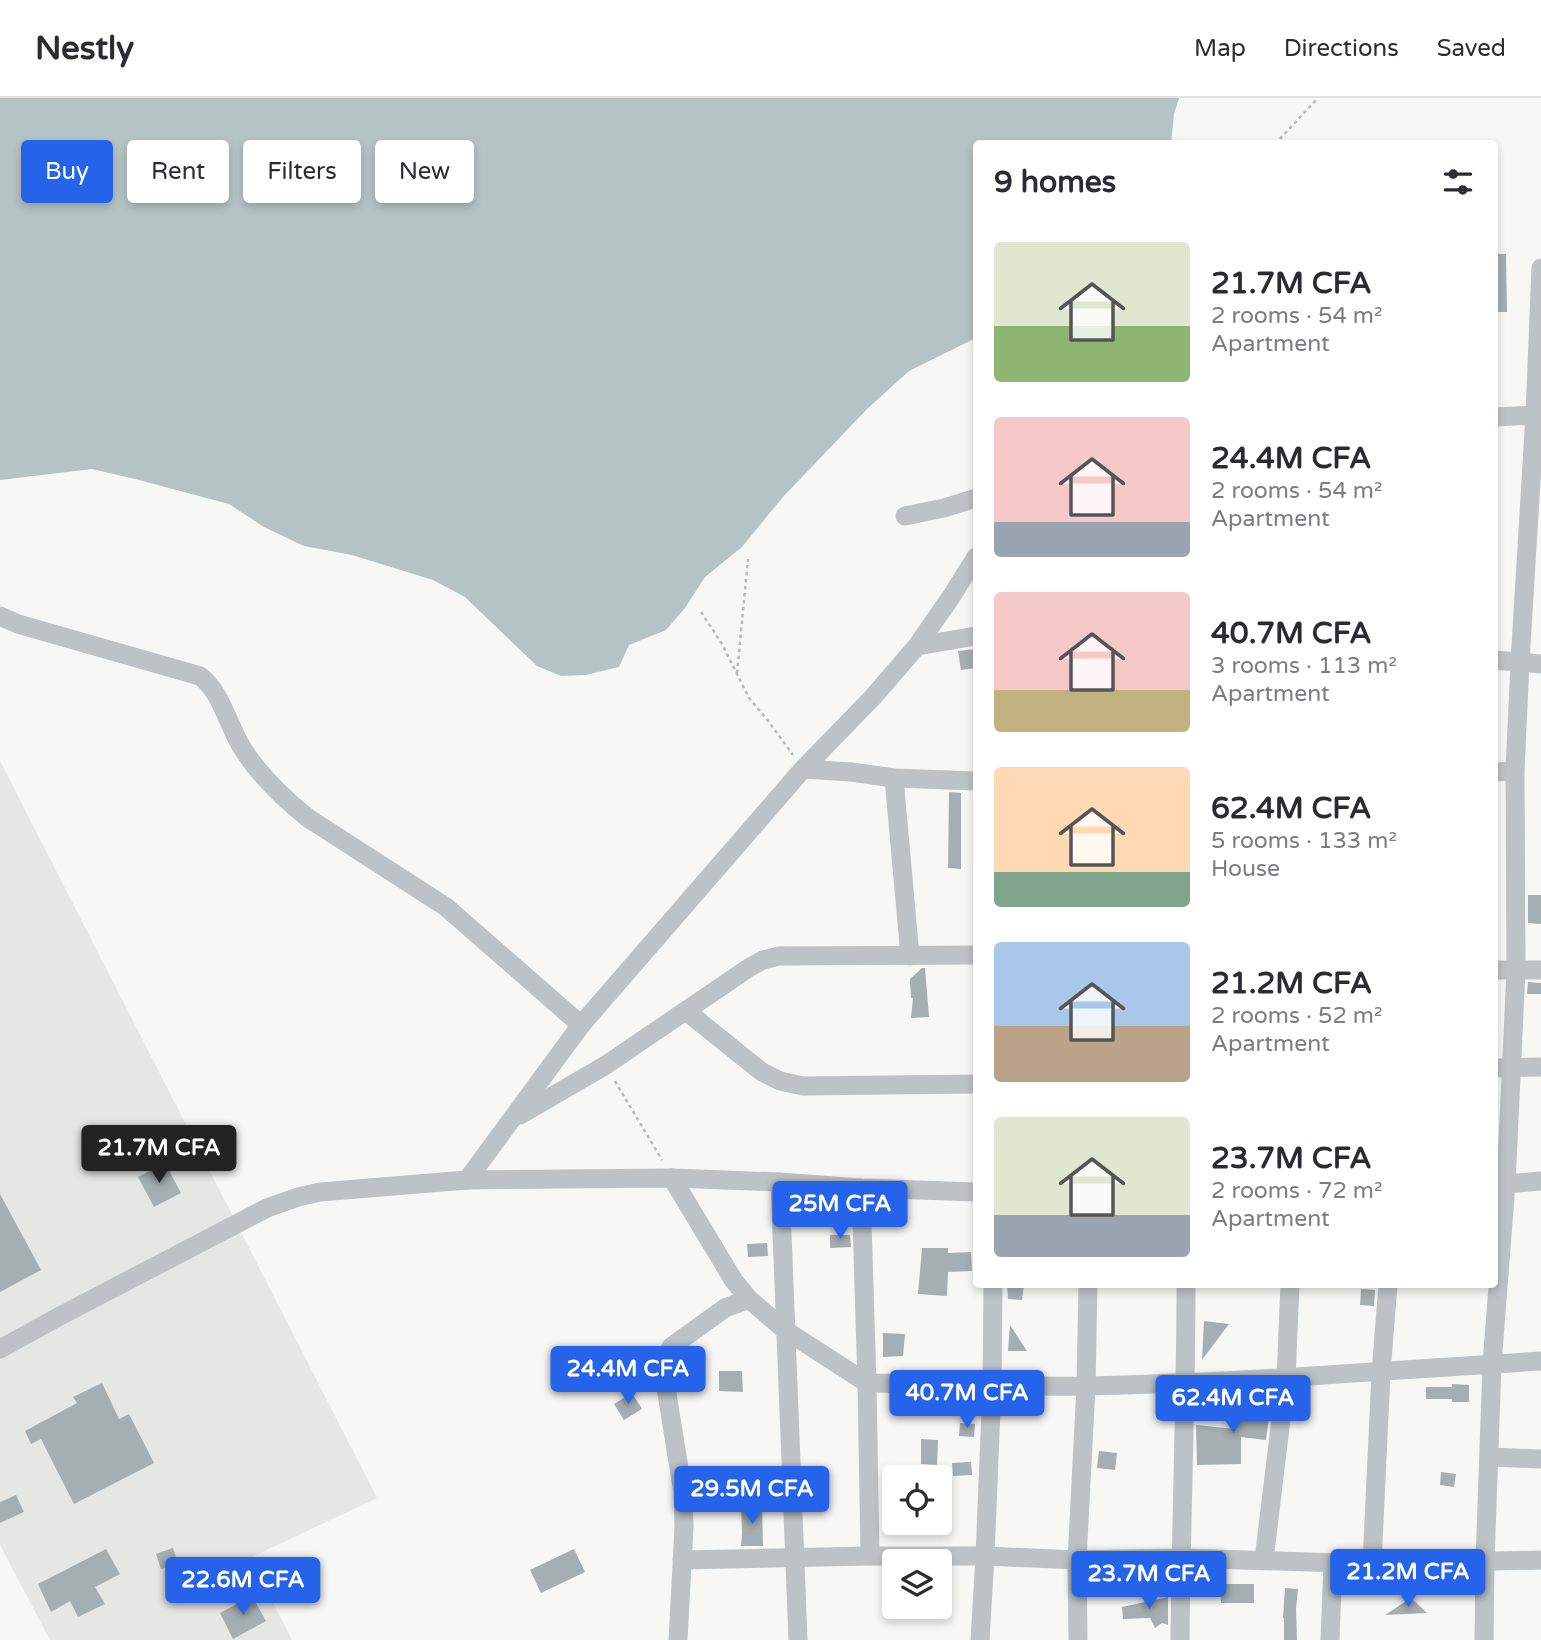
<!DOCTYPE html>
<meta charset="utf-8">
<style>
:root{--surface:#fff;--page:#f2f2f3;--text:#2b2b33;--muted:#7c7c81;--line:#e1e1e2;--accent:#2563eb}
body{margin:0;font-family:"Varela Round",sans-serif;background:var(--page);color:var(--text);height:100vh;display:flex;flex-direction:column;font-size:26px;white-space:nowrap}
*{box-sizing:border-box;margin:0}
p{font-size:23px;color:var(--muted)}
.icon{flex:none;width:38px;height:38px;fill:none;stroke:currentColor;stroke-width:2;stroke-linecap:round;stroke-linejoin:round}
.map{position:relative;flex:1;overflow:hidden}
.details{position:absolute;left:973px;top:42px;width:525px;height:1148px;display:flex;flex-direction:column;background:var(--surface);border-radius:7px;box-shadow:0 4px 10px #0003}
.details>*{flex:none}
.guide{position:absolute;left:21px;top:42px;width:665px;height:63px;display:flex;gap:14px}
.tools{position:absolute;left:882px;top:1367px;display:grid;gap:14px}
.tools a{display:grid;place-items:center;width:70px;height:70px;border-radius:7px;background:var(--surface);box-shadow:0 4px 10px #0003;font-size:35px}
.price{position:absolute;translate:-50% -60px;padding:0 16px;border-radius:7px;background:var(--accent);color:#fff;font-size:23px;line-height:46px;filter:drop-shadow(0 2px 4px #0008)}
.price::after{content:'';position:absolute;left:50%;top:42px;width:21px;height:16px;margin-left:-10px;background:inherit;clip-path:polygon(0 0,100% 0,50% 100%)}
.price.active{background:#222;color:#fff}
ul{padding:0;list-style:none}
li{display:flex;align-items:center;gap:21px;height:175px;padding:0 21px}
li span{display:grid;place-items:center;flex:none;width:196px;height:140px;border-radius:7px;color:#555}
li>.icon{margin-inline-start:auto}
span .icon{width:84px;height:84px;fill:#fffc;stroke-width:1}
li b{font-size:30px}
h2{display:flex;justify-content:space-between;align-items:center;height:84px;padding:0 21px;font-size:30px}
.pill{padding:0 24px;border-radius:7px;background:var(--surface);box-shadow:0 4px 10px #0003;font-size:24px;line-height:63px}
.pill.active{background:var(--accent);color:#fff}
header{display:flex;align-items:center;gap:42px;box-sizing:border-box;height:98px;padding:0 35px;background:var(--surface);border-bottom:2px solid var(--line)}
header strong{font-size:33px}
nav{display:flex;gap:38px;margin-inline-start:auto;font-size:24px}
.map>svg:first-child{display:block}
.built{fill:#e5e7e5}
.water{fill:#b4c3c4}
.building{fill:#a5afb1}
.lines{fill:none;stroke-linecap:round;stroke-linejoin:round}
.path{stroke:#b7bbbd;stroke-width:2.5;stroke-dasharray:3.5 3.5;stroke-linecap:butt}
.minor{stroke:#bdc2c4;stroke-width:19}
</style>
<header>
<strong>Nestly</strong>
<nav><a>Map</a><a>Directions</a><a>Saved</a></nav>
</header>
<div class="map">
<svg width="1541" height="1542" viewBox="0 0 1541 1542">
<rect width="100%" height="100%" fill="#f7f7f5"/>
<polygon class="built" points="0,663 377,1400 250,1460 292,1542 50,1542 0,1447"/>
<polygon class="water" points="0,0 1179,0 1174,16 1171,45 976,46 976,240 909,273 867,311 782,400 742,449 705,479 685,510 666,532 629,547 619,569 586,577 561,578 537,568 465,499 433,482 352,457 304,448 264,429 229,406 135,381 92,371 0,382"/>
<g class="building">
<polygon points="1494,156 1506,156 1507,214 1494,214"/>
<polygon points="975,551 976,570 961,572 958,553"/>
<polygon points="949,694 961,695 961,771 948,770"/>
<polygon points="1528,797 1541,797 1541,826 1528,825"/>
<polygon points="922,870 925,870 929,919 911,920 913,900 911,900 910,881"/>
<polygon points="1528,884 1541,885 1541,896 1527,896"/>
<polygon points="165,1065 181,1095 154,1109 138,1079"/>
<polygon points="0,1096 41,1172 0,1194"/>
<polygon points="830,1137 850,1137 851,1149 830,1150"/>
<polygon points="767,1145 768,1158 748,1159 747,1146"/>
<polygon points="922,1150 948,1150 948,1155 971,1154 972,1173 948,1174 947,1198 918,1196"/>
<polygon points="1007,1186 1024,1186 1022,1202 1008,1201"/>
<polygon points="1361,1191 1375,1192 1374,1208 1360,1207"/>
<polygon points="1204,1223 1229,1226 1202,1262"/>
<polygon points="1010,1227 1027,1253 1008,1253"/>
<polygon points="883,1235 905,1236 903,1258 883,1259"/>
<polygon points="719,1273 742,1273 743,1294 719,1293"/>
<polygon points="102,1285 119,1321 129,1316 154,1365 74,1406 41,1341 31,1346 25,1333 77,1305 73,1299"/>
<polygon points="1452,1286 1469,1287 1469,1304 1452,1304 1452,1301 1426,1301 1426,1289 1452,1289"/>
<polygon points="632,1295 642,1311 624,1322 614,1306"/>
<polygon points="1237,1301 1271,1305 1266,1342 1241,1339 1241,1366 1197,1367 1196,1327 1235,1331"/>
<polygon points="960,1325 975,1326 974,1339 959,1338"/>
<polygon points="921,1341 938,1342 937,1367 921,1366"/>
<polygon points="1099,1353 1117,1355 1115,1372 1097,1370"/>
<polygon points="971,1364 972,1377 953,1378 952,1365"/>
<polygon points="1441,1374 1456,1376 1454,1389 1440,1387"/>
<polygon points="16,1397 24,1414 0,1425 0,1404"/>
<polygon points="762,1407 763,1448 741,1448 742,1435 741,1408"/>
<polygon points="173,1450 178,1466 161,1471 156,1456"/>
<polygon points="106,1451 120,1476 95,1489 105,1506 78,1519 70,1503 51,1514 38,1486"/>
<polygon points="574,1451 585,1474 541,1495 530,1472"/>
<polygon points="1220,1486 1254,1486 1254,1505 1221,1505"/>
<polygon points="1285,1490 1298,1491 1296,1511 1297,1542 1284,1542 1284,1520 1283,1520"/>
<polygon points="252,1498 266,1523 233,1541 220,1515"/>
<polygon points="1168,1499 1168,1527 1162,1525 1155,1530 1150,1520 1123,1521 1122,1509"/>
<polygon points="1411,1500 1427,1515 1385,1517"/>
</g>
<g class="lines">
<g class="path">
<polyline points="1275,46 1318,0"/>
<polyline points="701,514 722,546 749,600 769,624 793,657"/>
<polyline points="737,575 748,461"/>
<polyline points="615,983 662,1062"/>
</g>
<g class="minor">
<polyline points="1541,170 1535,317 1541,317"/>
<polyline points="1494,319 1535,317 1520,564 1515,673"/>
<polyline points="905,418 944,410 976,400"/>
<path d="M0 518 18 526 200 578C221 594 228 626 241 648 258 676 283 700 308 720L446 809 581 927"/>
<polyline points="917,548 951,499 976,459"/>
<polyline points="1494,562 1541,566"/>
<polyline points="803,671 851,674 894,680 976,683"/>
<polyline points="894,680 910,858"/>
<polyline points="1494,872 1541,872"/>
<polyline points="686,913 762,974 780,983 803,988 976,986"/>
<polyline points="1494,970 1541,969"/>
<polyline points="520,1017 606,967 750,869 763,862 779,858 976,857"/>
<polyline points="672,1080 734,1183 749,1201 725,1210 671,1249 665,1262 664,1277 683,1395 684,1429 678,1542"/>
<polyline points="467,1082 581,927 803,671 873,599 917,548 976,538"/>
<polyline points="780,1084 798,1542"/>
<polyline points="1494,1087 1541,1083"/>
<polyline points="861,1090 867,1285 870,1458"/>
<path d="M993 1186 992 1287C1024 1287 1056 1289 1088 1288 1239 1285 1390 1272 1541 1263"/>
<polyline points="749,1201 785,1232 867,1285 992,1287 985,1458 1077,1462 1180,1460 1372,1466 1541,1462"/>
<polyline points="0,1251 60,1218 267,1110 298,1099 320,1094 467,1082 672,1080 780,1084 861,1090 976,1094"/>
<polyline points="1489,1359 1541,1361"/>
<polyline points="682,1462 870,1458 985,1458 980,1542"/>
<polyline points="1264,1462 1286,1280 1290,1186"/>
<polyline points="1372,1466 1381,1275 1388,1186"/>
<polyline points="1078,1542 1077,1462 1086,1288 1088,1186"/>
<path d="M1180 1542C1181 1423 1186 1305 1186 1186"/>
<polyline points="1330,1542 1333,1465"/>
<polyline points="1484,1542 1485,1464 1492,1266 1506,1086 1516,872 1515,673 1494,674"/>
</g>
</g>
</svg>
<div class="tools">
<a><svg class="icon" aria-label="locate" viewBox="0 0 24 24"><circle cx="12" cy="12" r="6"/><path d="M12 2v4M12 18v4M2 12h4M18 12h4"/></svg></a>
<a><svg class="icon" aria-label="layers" viewBox="0 0 24 24"><path d="M12 4l9 5-9 5-9-5zM3 14l9 5 9-5"/></svg></a>
</div>
<b class="price active" style="left:159px;top:1087px">21.7M CFA</b>
<b class="price" style="left:840px;top:1143px">25M CFA</b>
<b class="price" style="left:628px;top:1308px">24.4M CFA</b>
<b class="price" style="left:967px;top:1332px">40.7M CFA</b>
<b class="price" style="left:1233px;top:1337px">62.4M CFA</b>
<b class="price" style="left:752px;top:1428px">29.5M CFA</b>
<b class="price" style="left:1408px;top:1511px">21.2M CFA</b>
<b class="price" style="left:1149px;top:1513px">23.7M CFA</b>
<b class="price" style="left:243px;top:1519px">22.6M CFA</b>
<div class="guide">
<a class="pill active">Buy</a>
<a class="pill">Rent</a>
<a class="pill">Filters</a>
<a class="pill">New</a>
</div>
<section class="details">
<h2>9 homes<svg class="icon" aria-label="filters" viewBox="0 0 24 24"><path d="M4 7h16M4 17h16"/><circle cx="9" cy="7" r="2"/><circle cx="15" cy="17" r="2"/></svg></h2>
<ul>
<li><span style="background:linear-gradient(#dfe7d0 60%,#8fb573 0)"><svg class="icon" aria-label="home" viewBox="0 0 24 24"><path d="M3 11l9-7 9 7M6 9v11h12V9"/></svg></span><div><b>21.7M CFA</b><p>2 rooms · 54 m²</p><p>Apartment</p></div></li>
<li><span style="background:linear-gradient(#f6c9c9 75%,#9aa5b1 0)"><svg class="icon" aria-label="home" viewBox="0 0 24 24"><path d="M3 11l9-7 9 7M6 9v11h12V9"/></svg></span><div><b>24.4M CFA</b><p>2 rooms · 54 m²</p><p>Apartment</p></div></li>
<li><span style="background:linear-gradient(#f6c9c9 70%,#c2b280 0)"><svg class="icon" aria-label="home" viewBox="0 0 24 24"><path d="M3 11l9-7 9 7M6 9v11h12V9"/></svg></span><div><b>40.7M CFA</b><p>3 rooms · 113 m²</p><p>Apartment</p></div></li>
<li><span style="background:linear-gradient(#ffd9b3 75%,#7fa58c 0)"><svg class="icon" aria-label="home" viewBox="0 0 24 24"><path d="M3 11l9-7 9 7M6 9v11h12V9"/></svg></span><div><b>62.4M CFA</b><p>5 rooms · 133 m²</p><p>House</p></div></li>
<li><span style="background:linear-gradient(#a9c7e8 60%,#b9a48a 0)"><svg class="icon" aria-label="home" viewBox="0 0 24 24"><path d="M3 11l9-7 9 7M6 9v11h12V9"/></svg></span><div><b>21.2M CFA</b><p>2 rooms · 52 m²</p><p>Apartment</p></div></li>
<li><span style="background:linear-gradient(#dfe7d0 70%,#9aa5b1 0)"><svg class="icon" aria-label="home" viewBox="0 0 24 24"><path d="M3 11l9-7 9 7M6 9v11h12V9"/></svg></span><div><b>23.7M CFA</b><p>2 rooms · 72 m²</p><p>Apartment</p></div></li>
</ul>
</section>
</div>
